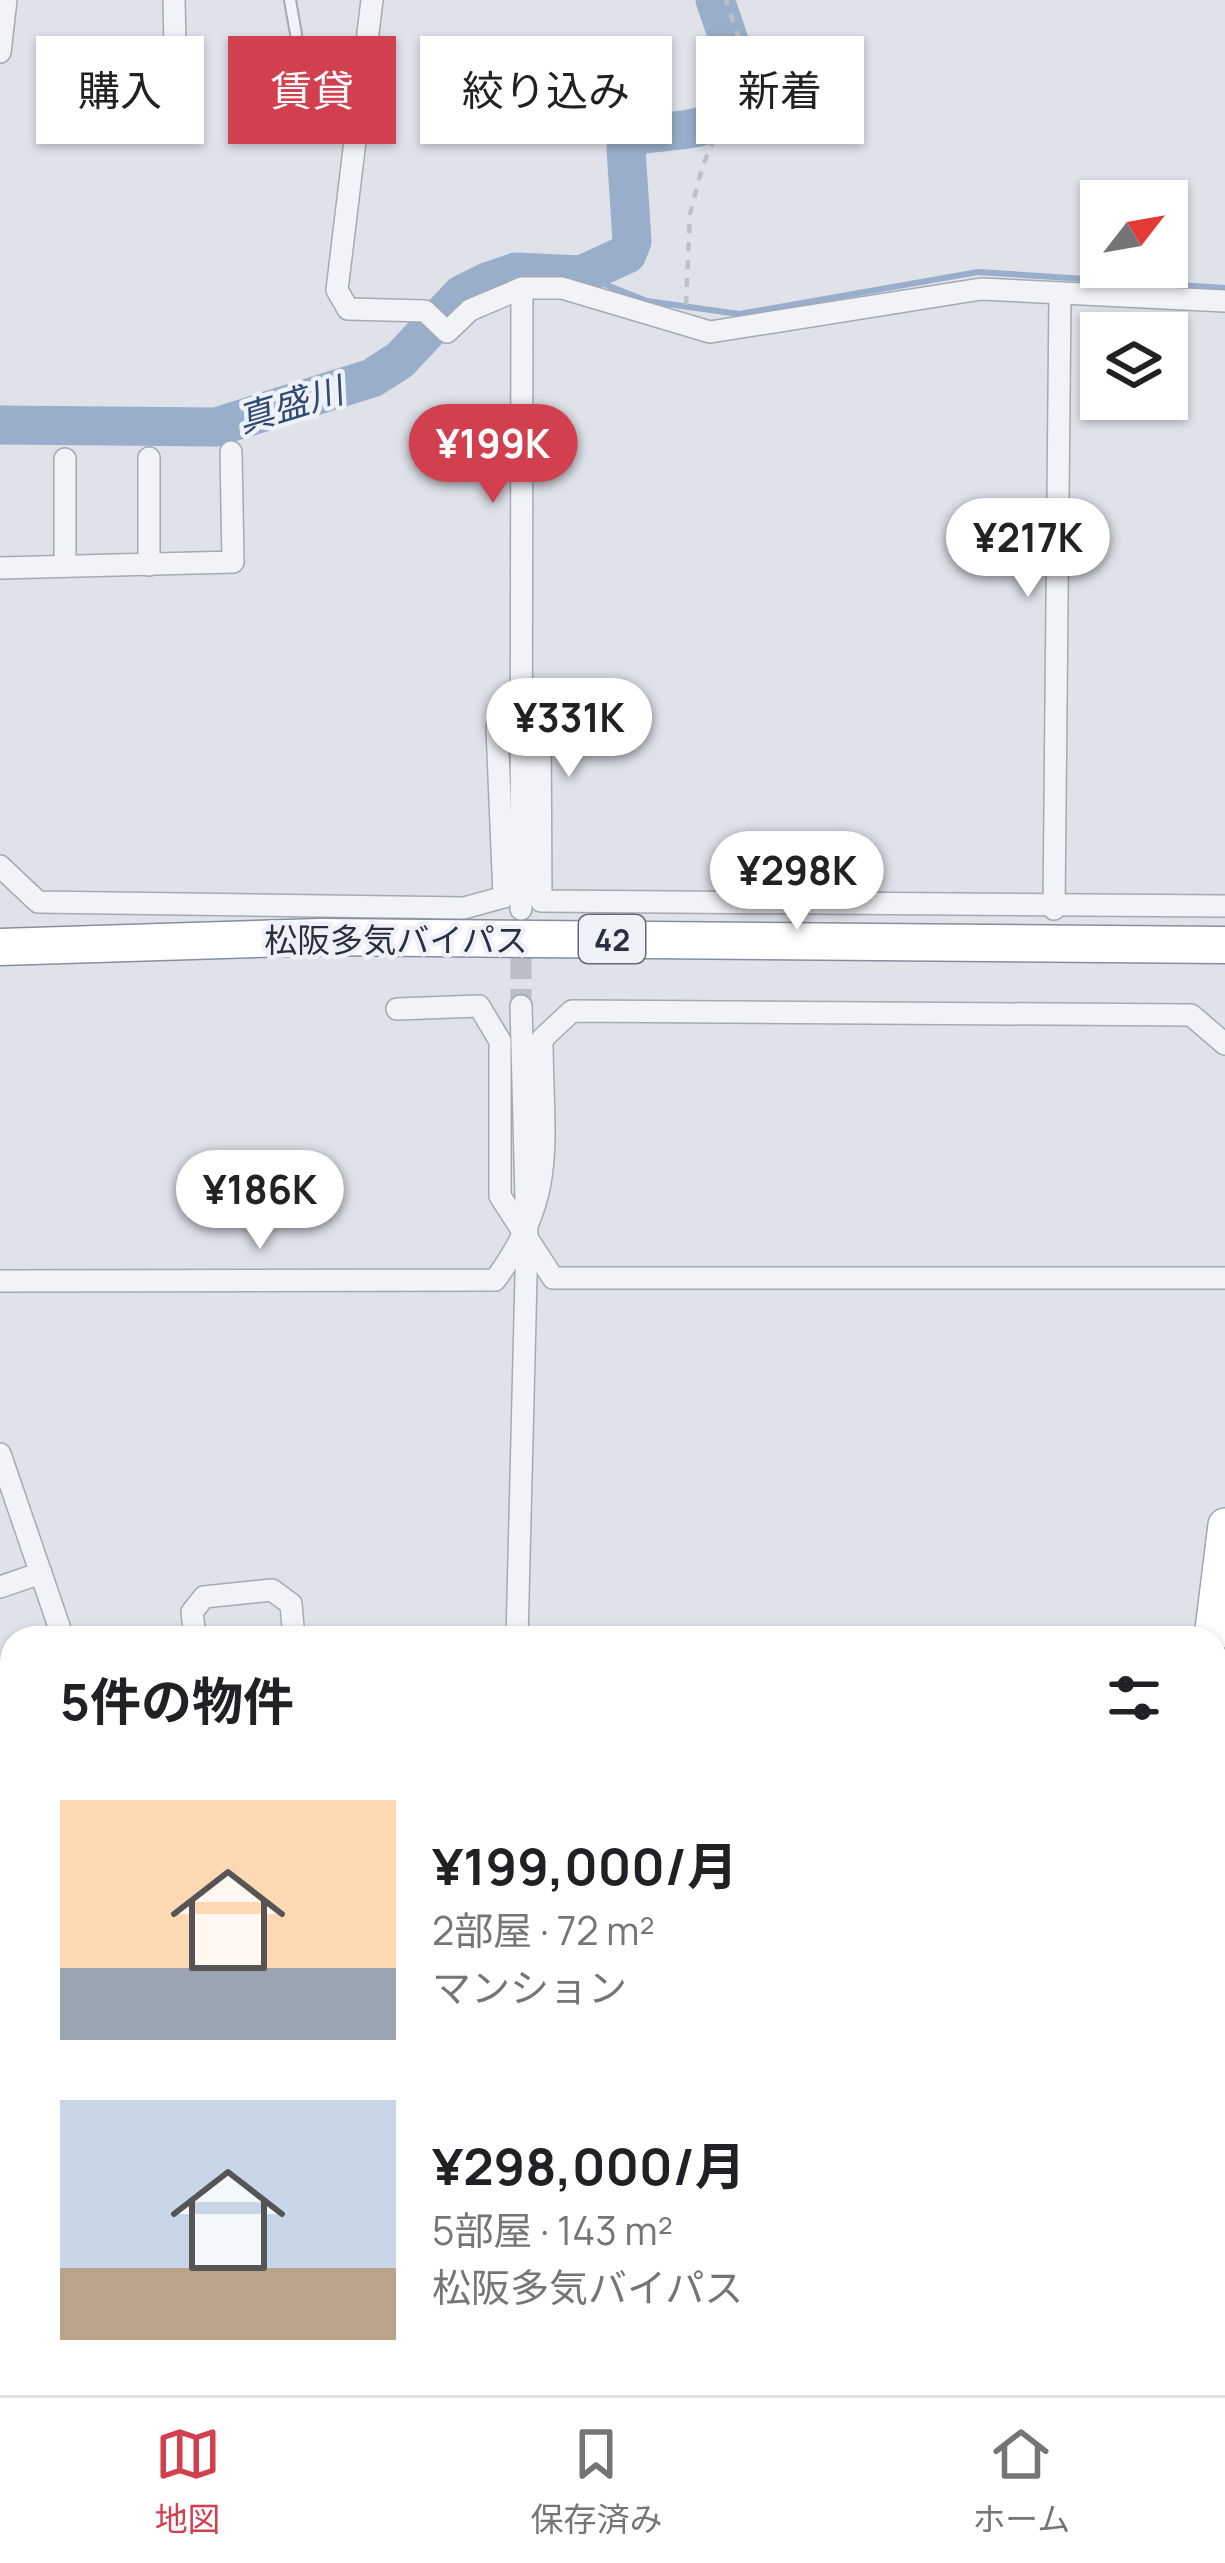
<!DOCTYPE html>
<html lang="ja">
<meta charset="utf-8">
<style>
:root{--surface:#fff;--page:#f2f2f2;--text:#202124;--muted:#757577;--line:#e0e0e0;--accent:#d2404f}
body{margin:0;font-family:Manrope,"Noto Sans JP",sans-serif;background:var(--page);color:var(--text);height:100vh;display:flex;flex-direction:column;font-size:45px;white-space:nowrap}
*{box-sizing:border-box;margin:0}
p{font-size:39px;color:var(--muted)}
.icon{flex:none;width:66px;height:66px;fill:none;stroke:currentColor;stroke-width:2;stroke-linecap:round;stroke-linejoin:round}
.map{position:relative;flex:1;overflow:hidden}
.panel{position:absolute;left:0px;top:1626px;width:1227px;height:771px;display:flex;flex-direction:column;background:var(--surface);border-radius:36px 36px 0 0;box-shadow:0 3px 9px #0004}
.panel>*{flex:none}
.top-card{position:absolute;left:36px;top:36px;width:1155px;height:108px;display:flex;gap:24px}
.needle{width:78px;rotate:59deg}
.fabs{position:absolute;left:1080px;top:180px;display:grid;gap:24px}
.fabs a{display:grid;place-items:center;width:108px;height:108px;border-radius:0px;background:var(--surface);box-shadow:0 3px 9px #0004;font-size:60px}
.price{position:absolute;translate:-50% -102px;padding:0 27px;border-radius:42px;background:#fff;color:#222;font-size:39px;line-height:78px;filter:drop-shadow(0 3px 6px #0008)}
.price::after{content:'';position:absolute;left:50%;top:72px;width:36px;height:27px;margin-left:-18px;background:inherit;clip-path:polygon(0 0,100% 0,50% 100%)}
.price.active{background:var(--accent);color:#fff}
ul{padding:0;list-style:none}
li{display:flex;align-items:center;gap:36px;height:300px;padding:0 60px}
li span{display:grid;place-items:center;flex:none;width:336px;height:240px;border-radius:0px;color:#555}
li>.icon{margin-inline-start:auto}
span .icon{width:144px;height:144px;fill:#fffc;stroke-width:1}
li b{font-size:51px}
h2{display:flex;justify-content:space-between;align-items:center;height:144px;padding:0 60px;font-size:51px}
.tag{padding:0 42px;border-radius:0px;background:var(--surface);box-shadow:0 3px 9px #0004;font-size:42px;line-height:108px}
.tag.active{background:var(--accent);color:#fff}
.menu{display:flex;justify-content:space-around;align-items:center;height:168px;border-top:3px solid var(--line);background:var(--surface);font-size:33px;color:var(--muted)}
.menu a{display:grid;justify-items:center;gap:6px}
.menu .active{color:var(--accent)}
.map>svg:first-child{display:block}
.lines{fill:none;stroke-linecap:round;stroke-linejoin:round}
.stream{stroke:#99aeca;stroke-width:6}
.river{stroke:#99aeca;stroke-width:39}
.street-tunnel{stroke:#babec7;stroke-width:21;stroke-dasharray:21 10;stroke-linecap:butt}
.lane-casing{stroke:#a4a9b3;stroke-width:14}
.street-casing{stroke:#a4a9b3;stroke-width:24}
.primary-casing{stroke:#9ea6b5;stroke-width:36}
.highway-casing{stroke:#868fa0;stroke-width:39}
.path{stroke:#bdc0c7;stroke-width:4.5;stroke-dasharray:9 9;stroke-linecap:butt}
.lane{stroke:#f2f3f7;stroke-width:10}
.street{stroke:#f2f3f7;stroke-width:21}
.secondary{stroke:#fff;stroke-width:30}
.primary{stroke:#fff;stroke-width:33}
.highway{stroke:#fff;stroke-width:36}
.labels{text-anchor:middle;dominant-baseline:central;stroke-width:9;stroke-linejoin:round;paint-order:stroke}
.shield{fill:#eef1f6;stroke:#636977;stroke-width:3}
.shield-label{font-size:30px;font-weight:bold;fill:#272f40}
.street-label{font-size:33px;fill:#272f40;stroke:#eef1f6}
.water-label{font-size:36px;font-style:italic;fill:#304c75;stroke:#eef1f6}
</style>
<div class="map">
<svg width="1225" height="2395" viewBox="0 0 1225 2395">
<rect width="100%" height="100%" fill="#dfe2e9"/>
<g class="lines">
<polyline class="stream" points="581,275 647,301 739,314 978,272 1225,288"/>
<path class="river" d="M0 425 216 427 372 378 400 360 461 295 487 282 516 272 581 275 627 254 632 241 626 149 636 135C682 128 726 136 744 84L715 0"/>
<polyline class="street-tunnel" points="521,927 521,1006"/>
<defs>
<polyline id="lane" points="290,0 296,34"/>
<g id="street">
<polyline points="174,0 175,46"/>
<polyline points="372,0 337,290 348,309 425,311 447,332 470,310 522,288 562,288 710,332 981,289 1225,301"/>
<polyline points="0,52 6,0"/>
<polyline points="149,458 149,565"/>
<polyline points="65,459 65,566"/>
<polyline points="0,568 233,562 231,452"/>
<polyline points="0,866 38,902 464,908 504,897 497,728 540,724 541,901 1225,906"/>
<polyline points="521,909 522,288"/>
<polyline points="1054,909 1060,293"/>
<polyline points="397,1009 479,1006 500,1041 500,1196 553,1278 1225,1278"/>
<path d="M0 1281 495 1280C559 1194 542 1140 542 1039L572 1011 1191 1015 1225 1044"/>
<polyline points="0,1454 63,1638"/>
<polyline points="0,1587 41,1573"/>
<polyline points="195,1638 192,1612 204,1597 272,1590 291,1604 294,1638"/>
<polyline points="517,1638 527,1237 521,1006"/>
<polyline points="1215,1808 1225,1808"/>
<polyline points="0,1870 12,1873"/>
<polyline points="219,2385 220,2395"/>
</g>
<g id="primary">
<polyline points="1211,1638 1225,1525"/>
<polyline points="1215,1724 1225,1789"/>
</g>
<polyline id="highway" points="0,947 320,937 1225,945"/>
</defs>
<use href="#lane" class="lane-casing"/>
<use href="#street" class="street-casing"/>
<use href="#primary" class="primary-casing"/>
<use href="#highway" class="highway-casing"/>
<polyline class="path" points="686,305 690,214 702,168 714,139 736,122 755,87 726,0"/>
<use href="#lane" class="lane"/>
<use href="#street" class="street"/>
<g class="secondary">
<polyline points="1215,1980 1225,1978"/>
<polyline points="0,2235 12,2232"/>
<polyline points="575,2385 578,2395"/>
<polyline points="830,2385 832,2395"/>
<polyline points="1082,2385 1084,2395"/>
</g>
<use href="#primary" class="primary"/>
<use href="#highway" class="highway"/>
</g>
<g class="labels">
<rect class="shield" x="579" y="915" width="66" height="48" rx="9"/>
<g class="shield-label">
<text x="612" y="939">42</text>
</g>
<g class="street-label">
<text x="396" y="939">松阪多気バイパス</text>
</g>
<g class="water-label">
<text transform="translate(290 404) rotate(-17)">真盛川</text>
</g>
</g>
</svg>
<div class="fabs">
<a><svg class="needle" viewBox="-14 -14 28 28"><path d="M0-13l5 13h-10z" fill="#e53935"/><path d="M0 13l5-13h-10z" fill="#757577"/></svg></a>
<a><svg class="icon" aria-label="layers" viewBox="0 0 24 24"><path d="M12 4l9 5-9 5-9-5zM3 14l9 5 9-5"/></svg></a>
</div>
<b class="price active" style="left:493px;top:506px">¥199K</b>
<b class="price" style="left:1028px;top:600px">¥217K</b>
<b class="price" style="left:569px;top:780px">¥331K</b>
<b class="price" style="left:797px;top:933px">¥298K</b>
<b class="price" style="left:260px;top:1252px">¥186K</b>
<div class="top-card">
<a class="tag">購入</a>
<a class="tag active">賃貸</a>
<a class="tag">絞り込み</a>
<a class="tag">新着</a>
</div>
<section class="panel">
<h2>5件の物件<svg class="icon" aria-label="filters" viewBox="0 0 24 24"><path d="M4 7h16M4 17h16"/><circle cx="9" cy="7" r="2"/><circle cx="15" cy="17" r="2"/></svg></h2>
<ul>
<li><span style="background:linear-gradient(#ffd9b3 70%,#9aa5b1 0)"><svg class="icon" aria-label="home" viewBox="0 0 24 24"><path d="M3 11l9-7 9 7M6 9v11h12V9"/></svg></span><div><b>¥199,000/月</b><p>2部屋 · 72 m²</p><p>マンション</p></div></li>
<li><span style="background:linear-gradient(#c9d6e8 70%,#b9a48a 0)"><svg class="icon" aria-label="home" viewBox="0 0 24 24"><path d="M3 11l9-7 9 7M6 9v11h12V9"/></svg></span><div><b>¥298,000/月</b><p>5部屋 · 143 m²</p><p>松阪多気バイパス</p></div></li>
</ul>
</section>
</div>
<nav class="menu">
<a class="active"><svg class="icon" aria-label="map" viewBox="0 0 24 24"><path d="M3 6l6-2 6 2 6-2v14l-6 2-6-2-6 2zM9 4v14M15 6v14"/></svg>地図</a>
<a><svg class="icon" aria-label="saved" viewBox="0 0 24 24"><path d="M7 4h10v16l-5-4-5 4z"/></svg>保存済み</a>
<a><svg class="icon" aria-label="home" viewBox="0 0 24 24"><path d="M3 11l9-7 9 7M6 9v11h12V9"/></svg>ホーム</a>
</nav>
